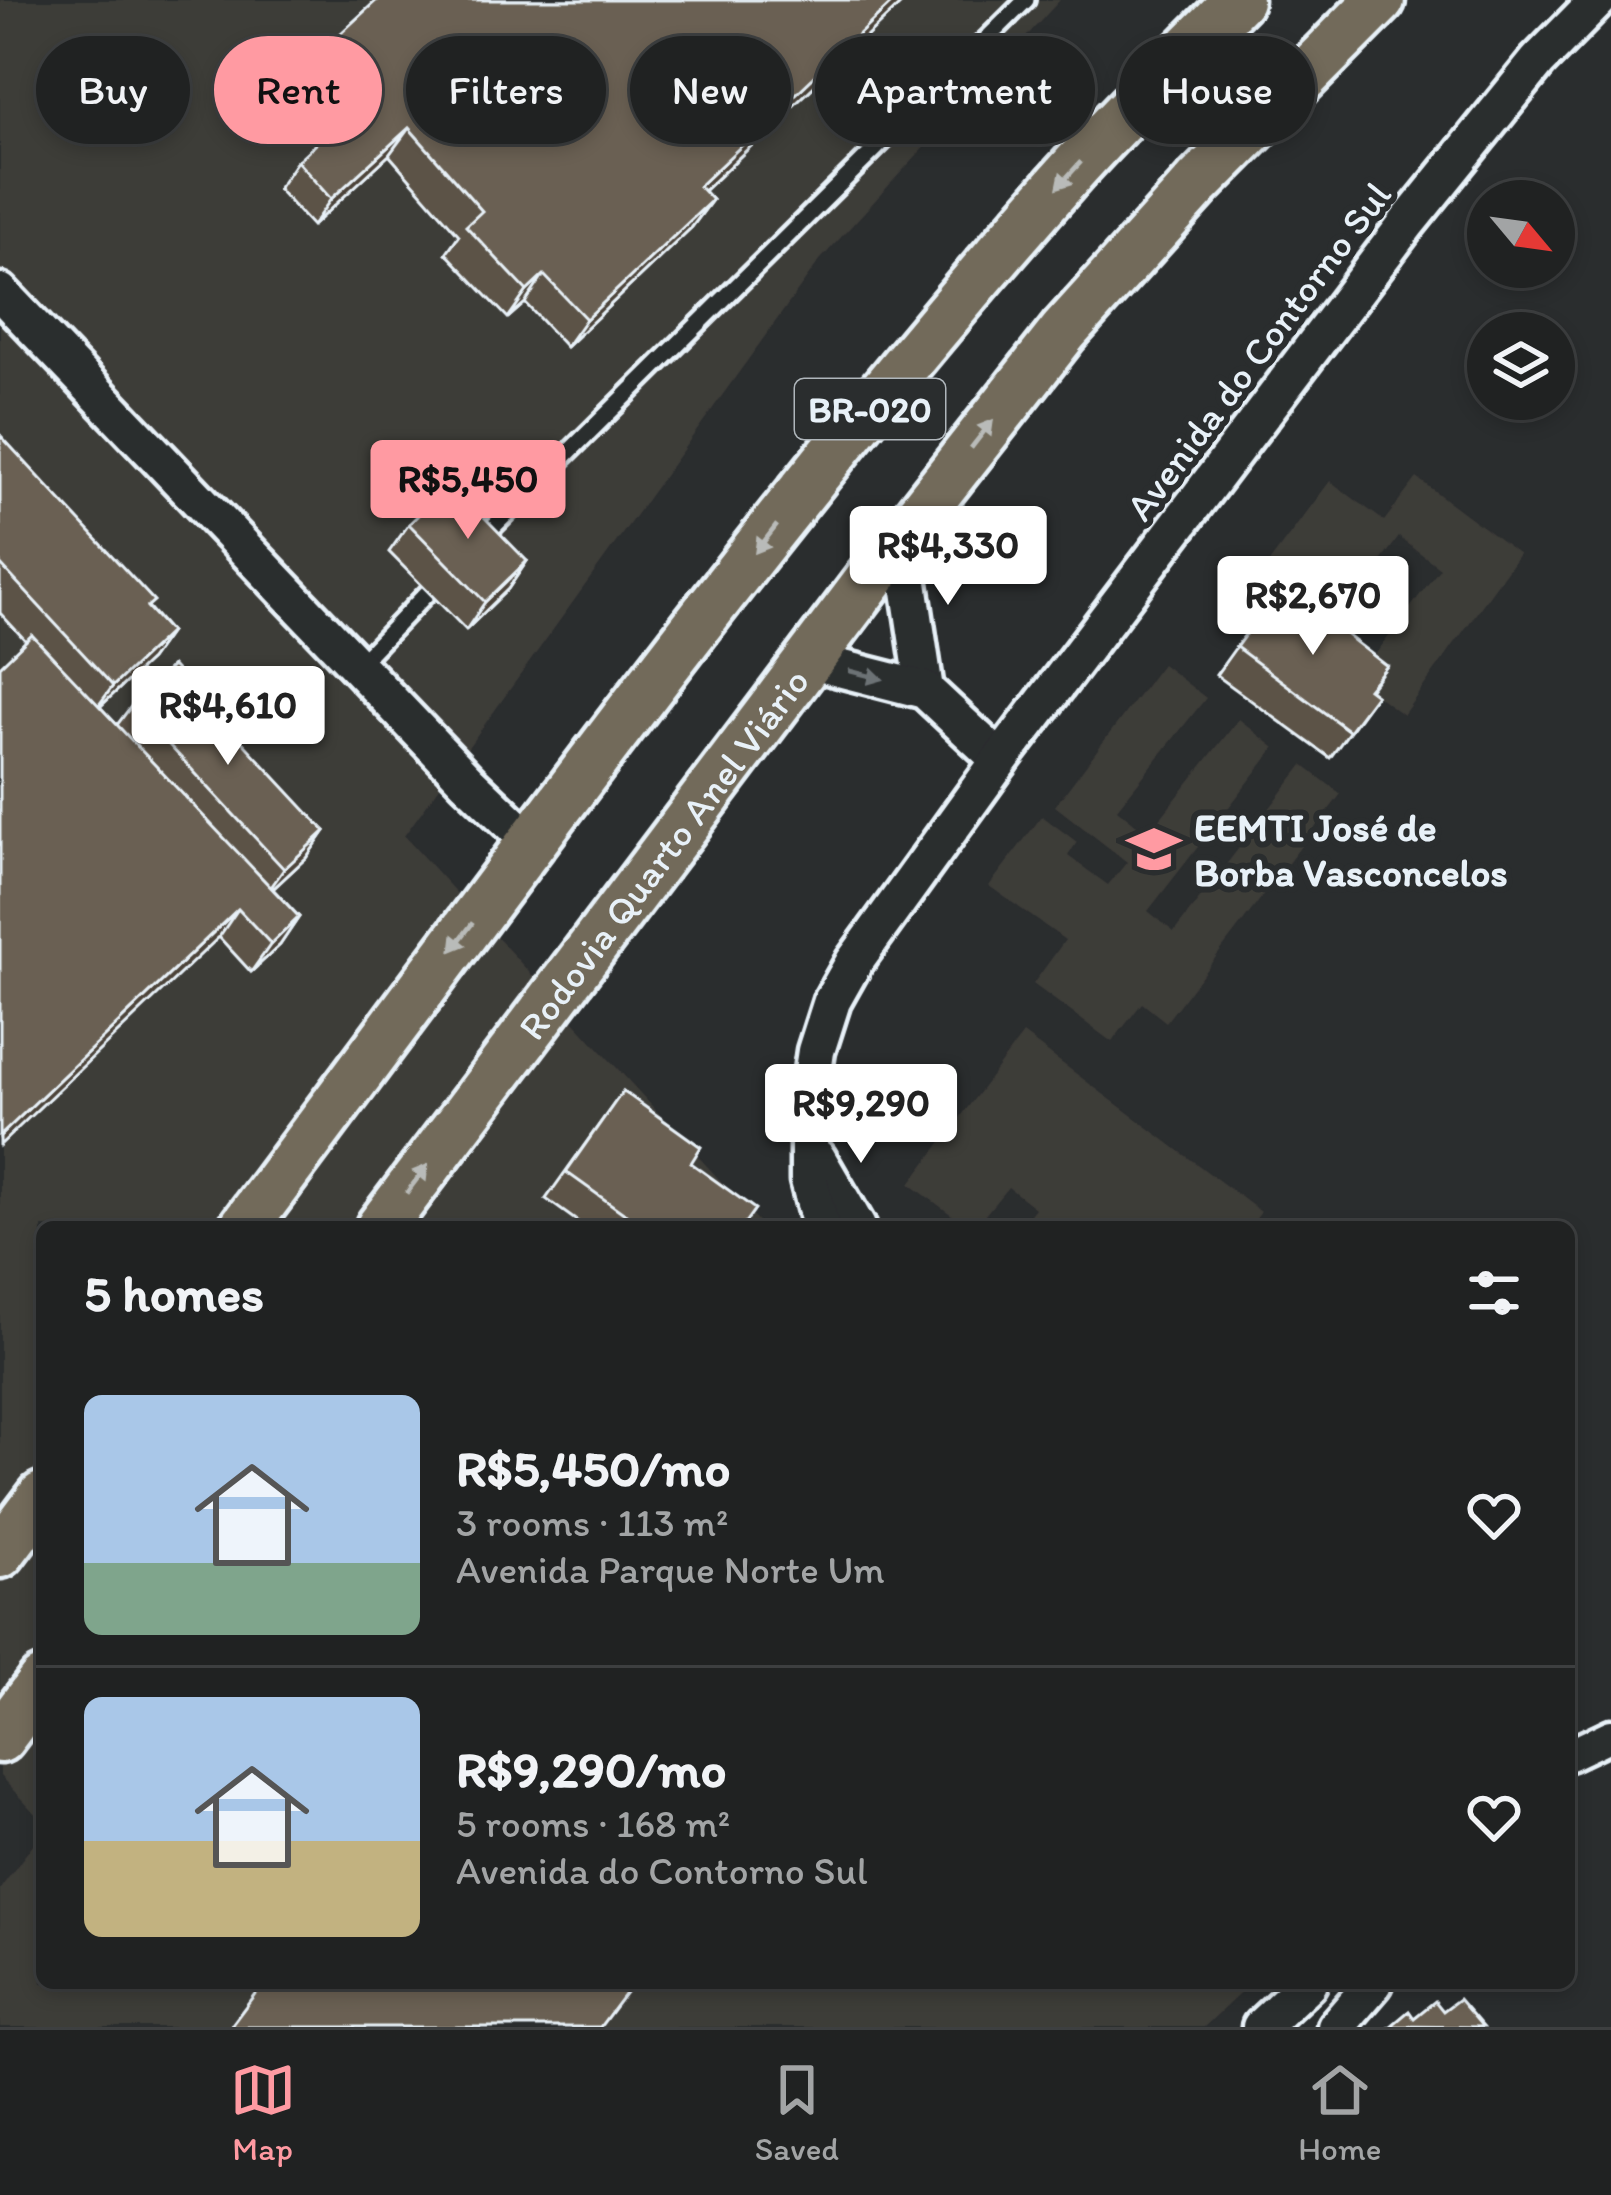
<!DOCTYPE html>
<meta charset="utf-8">
<style>
:root{--surface:#202222;--page:#282a2a;--text:#f1f3f6;--muted:#a2a4a5;--line:#3d3f40;--accent:#ff9aa2}
body{margin:0;font-family:Itim,sans-serif;background:var(--page);color:var(--text);height:100vh;display:flex;flex-direction:column;font-size:45px;white-space:nowrap}
*{box-sizing:border-box;margin:0}
p{font-size:39px;color:var(--muted)}
.icon{flex:none;width:66px;height:66px;fill:none;stroke:currentColor;stroke-width:2;stroke-linecap:round;stroke-linejoin:round}
.map{position:relative;flex:1;overflow:hidden}
.side{position:absolute;left:36px;top:1221px;width:1539px;height:768px;display:flex;flex-direction:column;background:var(--surface);border-radius:18px;box-shadow:0 6px 18px #0003,0 0 0 3px var(--line)}
.side>*{flex:none}
.hud{position:absolute;left:36px;top:36px;width:1539px;height:108px;display:flex;gap:24px}
.needle{width:78px;rotate:119deg}
.fabs{position:absolute;left:1467px;top:180px;display:grid;gap:24px}
.fabs a{display:grid;place-items:center;width:108px;height:108px;border-radius:50%;background:var(--surface);box-shadow:0 6px 18px #0003,0 0 0 3px var(--line);font-size:60px}
.price{position:absolute;translate:-50% -102px;padding:0 27px;border-radius:12px;background:#fff;color:#222;font-size:39px;line-height:78px;filter:drop-shadow(0 3px 6px #0008)}
.price::after{content:'';position:absolute;left:50%;top:72px;width:36px;height:27px;margin-left:-18px;background:inherit;clip-path:polygon(0 0,100% 0,50% 100%)}
.price.current{background:var(--accent);color:#111}
ul{padding:0;list-style:none}
li{display:flex;align-items:center;gap:36px;height:300px;padding:0 48px}
li+li{border-top:3px solid var(--line)}
li span{display:grid;place-items:center;flex:none;width:336px;height:240px;border-radius:18px;color:#555}
li>.icon{margin-inline-start:auto}
span .icon{width:144px;height:144px;fill:#fffc;stroke-width:1}
li b{font-size:51px}
h2{display:flex;justify-content:space-between;align-items:center;height:144px;padding:0 48px;font-size:51px}
.chip{padding:0 42px;border-radius:54px;background:var(--surface);box-shadow:0 6px 18px #0003,0 0 0 3px var(--line);font-size:42px;line-height:108px}
.chip.current{background:var(--accent);color:#111}
.dock{display:flex;justify-content:space-around;align-items:center;height:168px;border-top:3px solid var(--line);background:var(--surface);font-size:33px;color:var(--muted)}
.dock a{display:grid;justify-items:center;gap:6px}
.dock .current{color:var(--accent)}
.map>svg:first-child{display:block}
.built{fill:#3e3c39}
.lines{fill:none;stroke-linecap:round;stroke-linejoin:round}
.service-casing{stroke:#e8f1f8;stroke-width:24}
.minor-casing{stroke:#e8f1f8;stroke-width:39}
.tertiary-casing{stroke:#e8f1f8;stroke-width:45}
.trunk-casing{stroke:#e8f1f8;stroke-width:57}
.service{stroke:#2a2d2e;stroke-width:15}
.minor{stroke:#2a2d2e;stroke-width:30}
.tertiary{stroke:#2a2d2e;stroke-width:36}
.trunk{stroke:#726b5a;stroke-width:48}
.wall{fill:#5c5347;stroke:#e8f1f8;stroke-width:3}
.shaded-wall{fill:#4b4339;stroke:#e8f1f8;stroke-width:3}
.building{fill:#6b6052;stroke:#e8f1f8;stroke-width:3}
.oneway{fill:#b9bbb9}
.oneway2{fill:#6c7275}
.labels{text-anchor:middle;dominant-baseline:central;stroke-width:12;stroke-linejoin:round;paint-order:stroke}
.shield{fill:#2a2d2e;stroke:#afb6bb;stroke-width:3}
.shield-label{font-size:36px;font-weight:bold;fill:#e8f1f8}
.street-label{font-size:39px;fill:#e8f1f8;stroke:#2a2d2e}
.poi-label{font-size:39px;font-weight:bold;fill:#e8f1f8;stroke:#2a2d2e;text-anchor:start}
</style>
<div class="map">
<svg width="1611" height="2027" viewBox="0 0 1611 2027">
<rect width="100%" height="100%" fill="#2a2d2e"/>
<filter id="ink" filterUnits="userSpaceOnUse"><feTurbulence type="fractalNoise" baseFrequency=".00833" numOctaves="2"/><feDisplacementMap in="SourceGraphic" scale="24" xChannelSelector="R" yChannelSelector="G"/><feConvolveMatrix kernelMatrix="1 2 1 2 8 2 1 2 1" color-interpolation-filters="sRGB"/></filter>
<g filter="url(#ink)">
<g class="built">
<polygon points="0,0 1060,0 820,260 404,836 763,1227 42,1227 42,1821 0,1776"/>
<polygon points="1417,478 1519,554 1403,715 1356,680 1440,568 1399,537 1313,652 1243,597 1330,481 1384,521"/>
<polygon points="1162,664 1206,698 1117,809 1148,834 1239,719 1275,748 1148,911 1174,932 1303,765 1341,794 1166,1022 1142,1003 1112,1042 1033,984 1065,940 989,886 1042,816 1077,842 1068,856 1108,885 1127,862 1055,806"/>
<polygon points="1023,1034 1261,1212 1250,1227 1020,1227 1035,1208 1008,1187 975,1227 968,1227 910,1184"/>
<polygon points="42,1832 42,1983 1251,1983 1204,2027 0,2027 0,1889"/>
</g>
<g class="lines">
<defs>
<g id="service">
<polyline points="481,539 1026,0"/>
<polyline points="357,666 429,591"/>
</g>
<polyline id="minor" points="1569,1755 1611,1735"/>
<g id="tertiary">
<polyline points="0,292 467,781 532,843"/>
<polyline points="902,537 925,690"/>
<polyline points="808,660 925,690 1000,760"/>
<polyline points="817,1158 857,1227"/>
<polyline points="821,1227 809,1180 809,1098 816,1051 832,1001 854,962 1000,760 1407,223 1538,61 1598,0"/>
<polyline points="1261,2027 1308,1983"/>
<polyline points="1336,2027 1374,1983"/>
</g>
<g id="trunk">
<path d="M244 1227C511 871 772 508 1067 176 1121 115 1181 58 1238 0"/>
<path id="s1" d="M381 1227 902 537 1064 331 1198 183 1380 0"/>
<polyline points="0,1553 42,1497"/>
<polyline points="0,1738 42,1682"/>
</g>
</defs>
<use href="#service" class="service-casing"/>
<use href="#minor" class="minor-casing"/>
<use href="#tertiary" class="tertiary-casing"/>
<use href="#trunk" class="trunk-casing"/>
<use href="#service" class="service"/>
<use href="#minor" class="minor"/>
<use href="#tertiary" class="tertiary"/>
<use href="#trunk" class="trunk"/>
</g>
<g class="wall">
<polygon points="377,0 905,0 704,191 712,200 692,227 566,347 525,303 508,318 446,253 459,235 389,155 312,226 278,189 297,161 345,117 307,75 326,47"/>
<polygon points="0,435 170,632 150,660 100,707 117,725 132,705 325,831 306,858 273,889 299,917 280,945 251,972 219,937 26,641 0,613"/>
<polygon points="409,524 527,561 508,589 466,630 389,552"/>
<polygon points="1236,647 1387,666 1369,690 1376,695 1330,758 1216,675"/>
<polygon points="623,1091 691,1163 742,1227 585,1227 546,1199"/>
</g>
<g class="shaded-wall">
<polygon points="895,0 905,0 679,214 699,186"/>
<polygon points="409,128 389,155 312,226 331,199"/>
<polygon points="712,200 692,227 566,347 586,319"/>
<polygon points="544,275 525,303 508,318 527,291"/>
<polygon points="527,561 508,589 466,630 485,602"/>
<polygon points="170,632 150,660 93,713 113,686"/>
<polygon points="325,831 306,858 264,897 284,869"/>
<polygon points="238,909 219,937 0,1145 0,1136"/>
<polygon points="299,917 280,945 251,972 271,944"/>
</g>
<g class="building">
<polygon points="377,0 895,0 699,186 712,200 586,319 544,275 527,291 466,226 482,211 409,128 331,199 297,161 369,94 326,47"/>
<polygon points="0,435 154,601 147,607 170,632 113,686 0,564"/>
<polygon points="451,483 527,561 485,602 409,524"/>
<polygon points="1282,585 1387,666 1368,689 1376,695 1349,731 1236,647"/>
<polygon points="32,635 299,917 271,944 238,909 0,1136 0,666"/>
<polygon points="172,666 325,831 284,869 132,705"/>
<polygon points="623,1091 701,1147 691,1163 755,1209 742,1227 643,1227 566,1172"/>
<polygon points="263,1983 633,1983 600,2027 230,2027"/>
<polygon points="1459,1999 1483,2027 1391,2026 1409,2011 1414,2018 1435,2001 1443,2011"/>
</g>
<defs><path id="oneway-solid" d="M-6-.8H1V-3.2L6.5 0L1 3.2V.8H-6Z" transform="scale(3)"/></defs>
<g class="oneway">
<use href="#oneway-solid" transform="translate(1069 175) rotate(132)"/>
<use href="#oneway-solid" transform="translate(982 434) rotate(-52)"/>
<use href="#oneway-solid" transform="translate(766 539) rotate(128)"/>
<use href="#oneway-solid" transform="translate(462 937) rotate(127)"/>
<use href="#oneway-solid" transform="translate(417 1179) rotate(-53)"/>
</g>
<use class="oneway2" href="#oneway-solid" transform="translate(866 675) rotate(14)"/>
</g>
<defs>
<symbol id="school-bare" viewBox="-9 -9 18 18"><path d="M0-5L7-2L0 1L-7-2ZM-4 1L0 2.5L4 1V4Q0 6-4 4Z" fill="#ff9aa2" stroke="#2a2d2e" stroke-width="2.5" paint-order="stroke"/></symbol>
</defs>
<g fill-rule="evenodd">
<use href="#school-bare" x="1116" y="811" width="76" height="76"/>
</g>
<g class="labels">
<rect class="shield" x="795" y="379" width="150" height="60" rx="9"/>
<g class="shield-label">
<text x="870" y="409">BR-020</text>
</g>
<g class="street-label">
<text transform="translate(1258 351) rotate(-53)">Avenida do Contorno Sul</text>
<text stroke="none"><textPath href="#s1" startOffset="468">Rodovia Quarto Anel Viário</textPath></text>
</g>
<g class="poi-label">
<text x="1194" y="827">EEMTI José de<tspan x="1194" dy="45">Borba Vasconcelos</tspan></text>
</g>
</g>
</svg>
<div class="fabs">
<a><svg class="needle" viewBox="-14 -14 28 28"><path d="M0-13l5 13h-10z" fill="#e53935"/><path d="M0 13l5-13h-10z" fill="#a2a4a5"/></svg></a>
<a><svg class="icon" aria-label="layers" viewBox="0 0 24 24"><path d="M12 4l9 5-9 5-9-5zM3 14l9 5 9-5"/></svg></a>
</div>
<b class="price current" style="left:468px;top:542px">R$5,450</b>
<b class="price" style="left:948px;top:608px">R$4,330</b>
<b class="price" style="left:1313px;top:658px">R$2,670</b>
<b class="price" style="left:228px;top:768px">R$4,610</b>
<b class="price" style="left:861px;top:1166px">R$9,290</b>
<div class="hud">
<a class="chip">Buy</a>
<a class="chip current">Rent</a>
<a class="chip">Filters</a>
<a class="chip">New</a>
<a class="chip">Apartment</a>
<a class="chip">House</a>
</div>
<section class="side">
<h2>5 homes<svg class="icon" aria-label="filters" viewBox="0 0 24 24"><path d="M4 7h16M4 17h16"/><circle cx="9" cy="7" r="2"/><circle cx="15" cy="17" r="2"/></svg></h2>
<ul>
<li><span style="background:linear-gradient(#a9c7e8 70%,#7fa58c 0)"><svg class="icon" aria-label="home" viewBox="0 0 24 24"><path d="M3 11l9-7 9 7M6 9v11h12V9"/></svg></span><div><b>R$5,450/mo</b><p>3 rooms · 113 m²</p><p>Avenida Parque Norte Um</p></div><svg class="icon" aria-label="heart" viewBox="0 0 24 24"><path d="M12 20l-8-8c-3-5 5-10 8-4 3-6 11-1 8 4z"/></svg></li>
<li><span style="background:linear-gradient(#a9c7e8 60%,#c2b280 0)"><svg class="icon" aria-label="home" viewBox="0 0 24 24"><path d="M3 11l9-7 9 7M6 9v11h12V9"/></svg></span><div><b>R$9,290/mo</b><p>5 rooms · 168 m²</p><p>Avenida do Contorno Sul</p></div><svg class="icon" aria-label="heart" viewBox="0 0 24 24"><path d="M12 20l-8-8c-3-5 5-10 8-4 3-6 11-1 8 4z"/></svg></li>
</ul>
</section>
</div>
<nav class="dock">
<a class="current"><svg class="icon" aria-label="map" viewBox="0 0 24 24"><path d="M3 6l6-2 6 2 6-2v14l-6 2-6-2-6 2zM9 4v14M15 6v14"/></svg>Map</a>
<a><svg class="icon" aria-label="saved" viewBox="0 0 24 24"><path d="M7 4h10v16l-5-4-5 4z"/></svg>Saved</a>
<a><svg class="icon" aria-label="home" viewBox="0 0 24 24"><path d="M3 11l9-7 9 7M6 9v11h12V9"/></svg>Home</a>
</nav>
